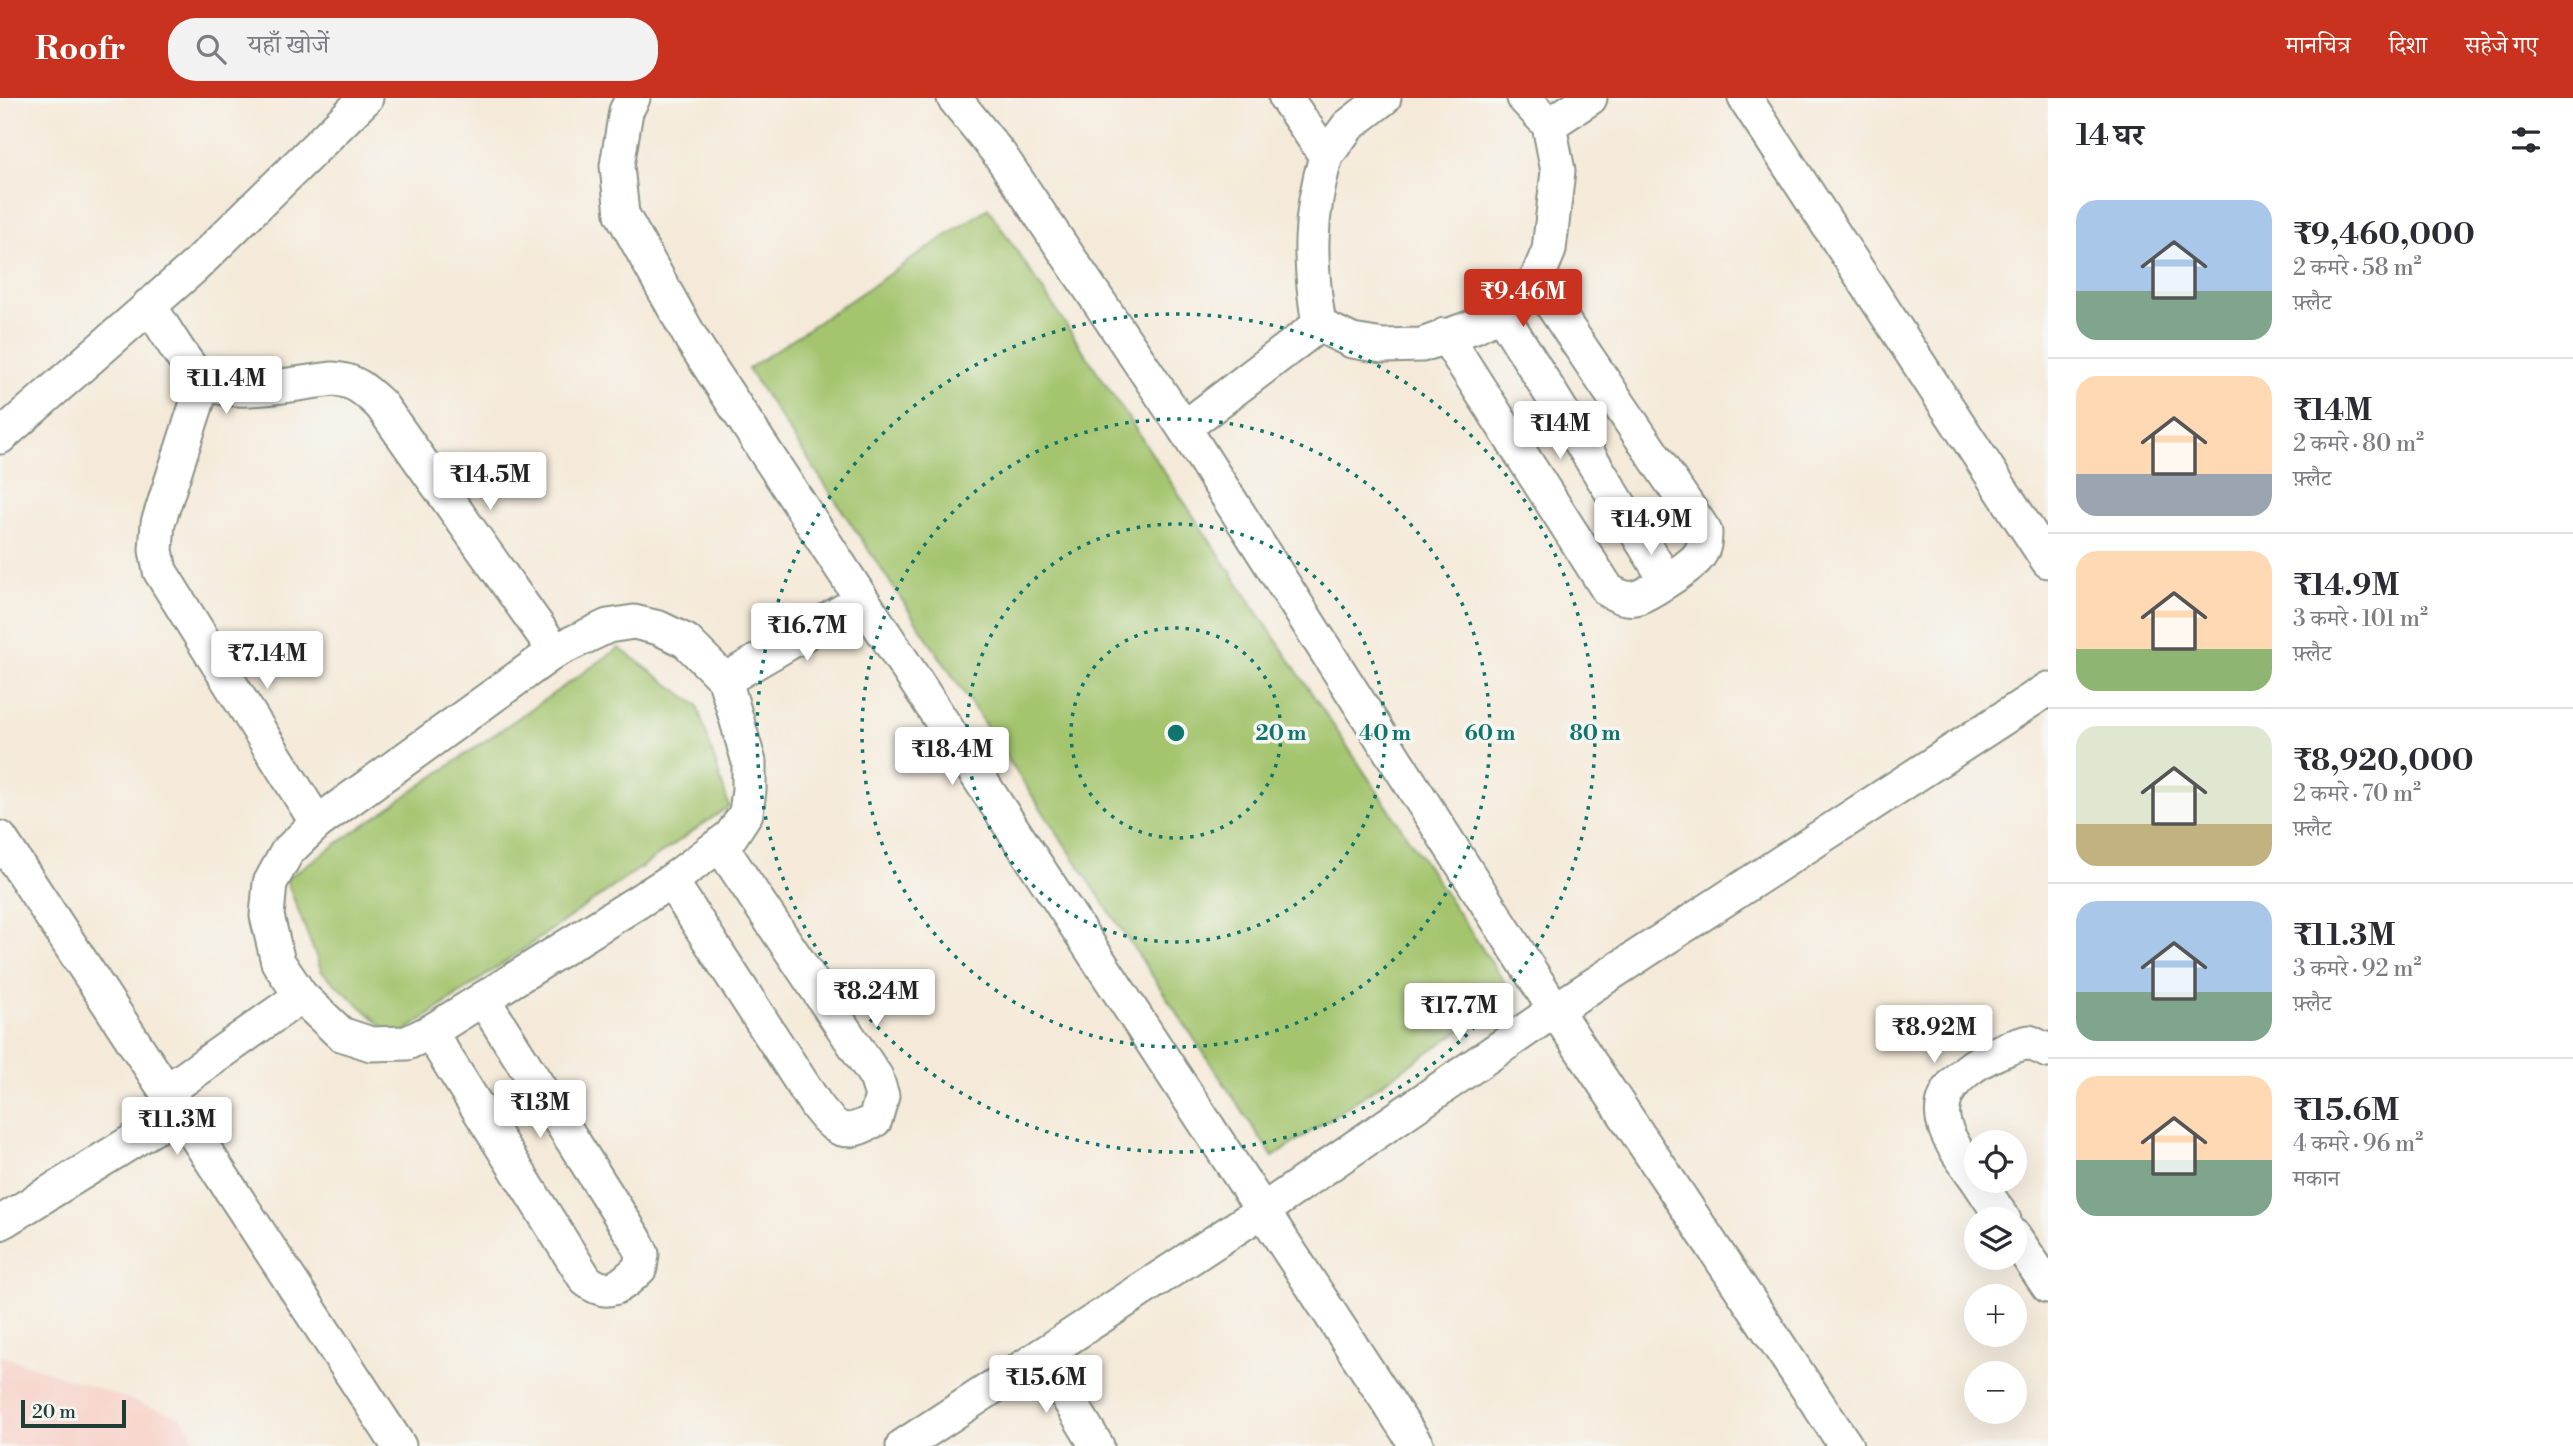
<!DOCTYPE html>
<html lang="hi">
<meta charset="utf-8">
<style>
:root{--surface:#fff;--page:#f2f2f3;--text:#2b2b33;--muted:#7c7c81;--line:#e1e1e2;--accent:#c8321e}
body{margin:0;font-family:"Libre Bodoni","Noto Serif Devanagari",serif;background:var(--page);color:var(--text);height:100vh;display:flex;flex-direction:column;font-size:26px;white-space:nowrap}
*{box-sizing:border-box;margin:0}
p{font-size:23px;color:var(--muted)}
.icon{flex:none;width:38px;height:38px;fill:none;stroke:currentColor;stroke-width:2;stroke-linecap:round;stroke-linejoin:round}
.map{position:relative;flex:1;overflow:hidden}
.side{display:flex;flex-direction:column;background:var(--surface);width:525px}
.side>*{flex:none}
.tools{position:absolute;left:1964px;top:1032px;display:grid;gap:14px}
.tools a{display:grid;place-items:center;width:63px;height:63px;border-radius:50%;background:var(--surface);box-shadow:0 7px 28px #0002;font-size:35px}
.scale{position:absolute;left:21px;bottom:18px;width:105px;box-sizing:border-box;padding-left:7px;border:4px solid #1f3d34;border-top:0;font-size:19px;line-height:24px;white-space:nowrap;color:#1f3d34;-webkit-text-stroke:5px #f6f6f2;paint-order:stroke}
.price{position:absolute;translate:-50% -60px;padding:0 16px;border-radius:7px;background:#fff;color:#222;font-size:23px;line-height:46px;filter:drop-shadow(0 2px 4px #0008)}
.price::after{content:'';position:absolute;left:50%;top:42px;width:21px;height:16px;margin-left:-10px;background:inherit;clip-path:polygon(0 0,100% 0,50% 100%)}
.price.on{background:var(--accent);color:#fff}
ul{padding:0;list-style:none}
li{display:flex;align-items:center;gap:21px;height:175px;padding:0 28px}
li+li{border-top:2px solid var(--line)}
li span{display:grid;place-items:center;flex:none;width:196px;height:140px;border-radius:21px;color:#555}
li>.icon{margin-inline-start:auto}
span .icon{width:84px;height:84px;fill:#fffc;stroke-width:1}
li b{font-size:30px}
h2{display:flex;justify-content:space-between;align-items:center;height:84px;padding:0 28px;font-size:30px}
header{display:flex;align-items:center;gap:42px;box-sizing:border-box;height:98px;padding:0 35px;background:var(--accent);color:#fff}
header strong{font-size:33px}
nav{display:flex;gap:38px;margin-inline-start:auto;font-size:24px}
.search{width:490px;height:63px;background:var(--page);display:flex;align-items:center;gap:18px;box-sizing:border-box;padding:0 24px;border-radius:28px;color:var(--muted);font-size:26px}
main{display:flex;flex:1;min-height:0}
.map>svg:first-child{display:block}
.built{fill:#f7d1c8}
.green{fill:#a4c56e;stroke:#628151;stroke-width:2}
.lines{fill:none;stroke-linecap:round;stroke-linejoin:round}
.minor-casing{stroke:#8a9486;stroke-width:37}
.minor{stroke:#fff;stroke-width:33}
.ring{fill:none;stroke:#0f766e;stroke-width:3.5;stroke-dasharray:3.5 7}
.centre{fill:#0f766e;stroke:#f6f6f2;stroke-width:3.5}
.ring-label{font-size:21px;text-anchor:middle;font-weight:bold;fill:#0f766e;stroke:#f6f6f2;stroke-width:7;stroke-linejoin:round;paint-order:stroke}
</style>
<header>
<strong>Roofr</strong>
<div class="search"><svg class="icon" aria-label="search" viewBox="0 0 24 24"><circle cx="10" cy="10" r="6"/><path d="M15 15l6 6"/></svg>यहाँ खोजें</div>
<nav><a>मानचित्र</a><a>दिशा</a><a>सहेजे गए</a></nav>
</header>
<main>
<div class="map">
<svg width="2048" height="1348" viewBox="0 0 2048 1348">
<rect width="100%" height="100%" fill="#f6f6f2"/>
<filter id="ink" filterUnits="userSpaceOnUse"><feTurbulence type="fractalNoise" baseFrequency=".0143" numOctaves="2"/><feDisplacementMap in="SourceGraphic" scale="14" xChannelSelector="R" yChannelSelector="G"/><feConvolveMatrix kernelMatrix="1 2 1 2 8 2 1 2 1" color-interpolation-filters="sRGB"/></filter>
<filter id="wash" filterUnits="userSpaceOnUse"><feTurbulence type="fractalNoise" baseFrequency=".00686" numOctaves="4" result="noise"/><feDisplacementMap in="SourceGraphic" scale="28" xChannelSelector="R" yChannelSelector="G"/><feGaussianBlur stdDeviation="1.57" result="paint"/><feColorMatrix in="noise" values="0 0 0 0 0 0 0 0 0 0 0 0 0 0 0 0 0 1.4 0 .05"/><feComposite in="paint" operator="in"/></filter>
<g filter="url(#wash)">
<rect width="100%" height="100%" fill="#f5ead9"/>
<polygon class="built" points="0,1257 181,1319 200,1348 0,1348"/>
<g class="green">
<polygon points="988,110 1513,897 1273,1059 748,271"/>
<polygon points="619,550 697,607 729,708 396,940 322,874 286,781"/>
</g>
</g>
<g filter="url(#ink)">
<g class="lines">
<defs>
<g id="minor">
<polyline points="633,0 626,13 617,68 622,116 692,242 1417,1348"/>
<polyline points="954,0 1000,57 1184,330 1555,912 1846,1348"/>
<polyline points="1745,0 2048,463"/>
<polyline points="1549,27 1590,0"/>
<polyline points="1326,58 1348,28 1384,0"/>
<path d="M149 207C163 227 185 269 204 283 228 301 302 284 333 281 355 282 365 292 381 307L555 553"/>
<polyline points="1501,215 1666,482"/>
<polyline points="1319,227 1352,243 1383,248 1422,247 1475,228 1501,215 1536,183 1549,152 1558,73 1549,27 1524,0"/>
<path d="M1445 237 1608 492C1616 497 1625 502 1635 500 1646 498 1688 470 1697 460 1704 452 1705 445 1705 434L1536 183"/>
<polyline points="204,283 158,425 156,452 160,473 317,725"/>
<path d="M1184 330 1319 227C1309 163 1308 120 1326 58L1286 0"/>
<polyline points="0,339 194,169 366,0"/>
<polygon points="634,524 659,530 686,543 725,582 749,664 749,692 746,715 731,738 671,783 430,934 407,945 371,946 341,936 301,898 278,864 267,818 270,785 287,754 317,725 555,553 608,528"/>
<polyline points="725,582 862,502"/>
<polyline points="0,740 399,1348"/>
<path d="M671 783 816 1007C837 1034 844 1039 875 1022L882 998 876 979 720 747"/>
<path d="M430 934 586 1182C609 1201 622 1187 640 1170L642 1156 635 1141 483 901"/>
<polyline points="167,993 301,898"/>
<path d="M1976 1080C1965 1065 1951 1047 1945 1029 1929 983 1993 952 2029 944L2048 953"/>
<polyline points="1978,1083 2004,1122"/>
<polyline points="0,1125 180,1014"/>
<polyline points="2014,1138 2048,1188"/>
<polyline points="1042,1257 1097,1348"/>
<polyline points="903,1348 1262,1113 1555,912 2048,591"/>
</g>
</defs>
<use href="#minor" class="minor-casing"/>
<use href="#minor" class="minor"/>
</g>
</g>
<g class="ring">
<circle cx="1176" cy="635" r="105"/>
<circle cx="1176" cy="635" r="209"/>
<circle cx="1176" cy="635" r="314"/>
<circle cx="1176" cy="635" r="419"/>
</g>
<circle cx="1176" cy="635" r="10" class="centre"/>
<g class="ring-label">
<text x="1281" y="642">20 m</text>
<text x="1385" y="642">40 m</text>
<text x="1490" y="642">60 m</text>
<text x="1595" y="642">80 m</text>
</g>
</svg>
<div class="tools">
<a><svg class="icon" aria-label="locate" viewBox="0 0 24 24"><circle cx="12" cy="12" r="6"/><path d="M12 2v4M12 18v4M2 12h4M18 12h4"/></svg></a>
<a><svg class="icon" aria-label="layers" viewBox="0 0 24 24"><path d="M12 4l9 5-9 5-9-5zM3 14l9 5 9-5"/></svg></a>
<a>+</a>
<a>−</a>
</div>
<div class="scale">20 m</div>
<b class="price on" style="left:1523px;top:231px">₹9.46M</b>
<b class="price" style="left:226px;top:318px">₹11.4M</b>
<b class="price" style="left:1560px;top:363px">₹14M</b>
<b class="price" style="left:490px;top:414px">₹14.5M</b>
<b class="price" style="left:1651px;top:459px">₹14.9M</b>
<b class="price" style="left:807px;top:565px">₹16.7M</b>
<b class="price" style="left:267px;top:593px">₹7.14M</b>
<b class="price" style="left:952px;top:689px">₹18.4M</b>
<b class="price" style="left:876px;top:931px">₹8.24M</b>
<b class="price" style="left:1459px;top:945px">₹17.7M</b>
<b class="price" style="left:1934px;top:967px">₹8.92M</b>
<b class="price" style="left:540px;top:1042px">₹13M</b>
<b class="price" style="left:177px;top:1059px">₹11.3M</b>
<b class="price" style="left:1046px;top:1317px">₹15.6M</b>
</div>
<section class="side">
<h2>14 घर<svg class="icon" aria-label="filters" viewBox="0 0 24 24"><path d="M4 7h16M4 17h16"/><circle cx="9" cy="7" r="2"/><circle cx="15" cy="17" r="2"/></svg></h2>
<ul>
<li><span style="background:linear-gradient(#a9c7e8 65%,#7fa58c 0)"><svg class="icon" aria-label="home" viewBox="0 0 24 24"><path d="M3 11l9-7 9 7M6 9v11h12V9"/></svg></span><div><b>₹9,460,000</b><p>2 कमरे · 58 m²</p><p>फ़्लैट</p></div></li>
<li><span style="background:linear-gradient(#ffd9b3 70%,#9aa5b1 0)"><svg class="icon" aria-label="home" viewBox="0 0 24 24"><path d="M3 11l9-7 9 7M6 9v11h12V9"/></svg></span><div><b>₹14M</b><p>2 कमरे · 80 m²</p><p>फ़्लैट</p></div></li>
<li><span style="background:linear-gradient(#ffd9b3 70%,#8fb573 0)"><svg class="icon" aria-label="home" viewBox="0 0 24 24"><path d="M3 11l9-7 9 7M6 9v11h12V9"/></svg></span><div><b>₹14.9M</b><p>3 कमरे · 101 m²</p><p>फ़्लैट</p></div></li>
<li><span style="background:linear-gradient(#dfe7d0 70%,#c2b280 0)"><svg class="icon" aria-label="home" viewBox="0 0 24 24"><path d="M3 11l9-7 9 7M6 9v11h12V9"/></svg></span><div><b>₹8,920,000</b><p>2 कमरे · 70 m²</p><p>फ़्लैट</p></div></li>
<li><span style="background:linear-gradient(#a9c7e8 65%,#7fa58c 0)"><svg class="icon" aria-label="home" viewBox="0 0 24 24"><path d="M3 11l9-7 9 7M6 9v11h12V9"/></svg></span><div><b>₹11.3M</b><p>3 कमरे · 92 m²</p><p>फ़्लैट</p></div></li>
<li><span style="background:linear-gradient(#ffd9b3 60%,#7fa58c 0)"><svg class="icon" aria-label="home" viewBox="0 0 24 24"><path d="M3 11l9-7 9 7M6 9v11h12V9"/></svg></span><div><b>₹15.6M</b><p>4 कमरे · 96 m²</p><p>मकान</p></div></li>
</ul>
</section>
</main>
